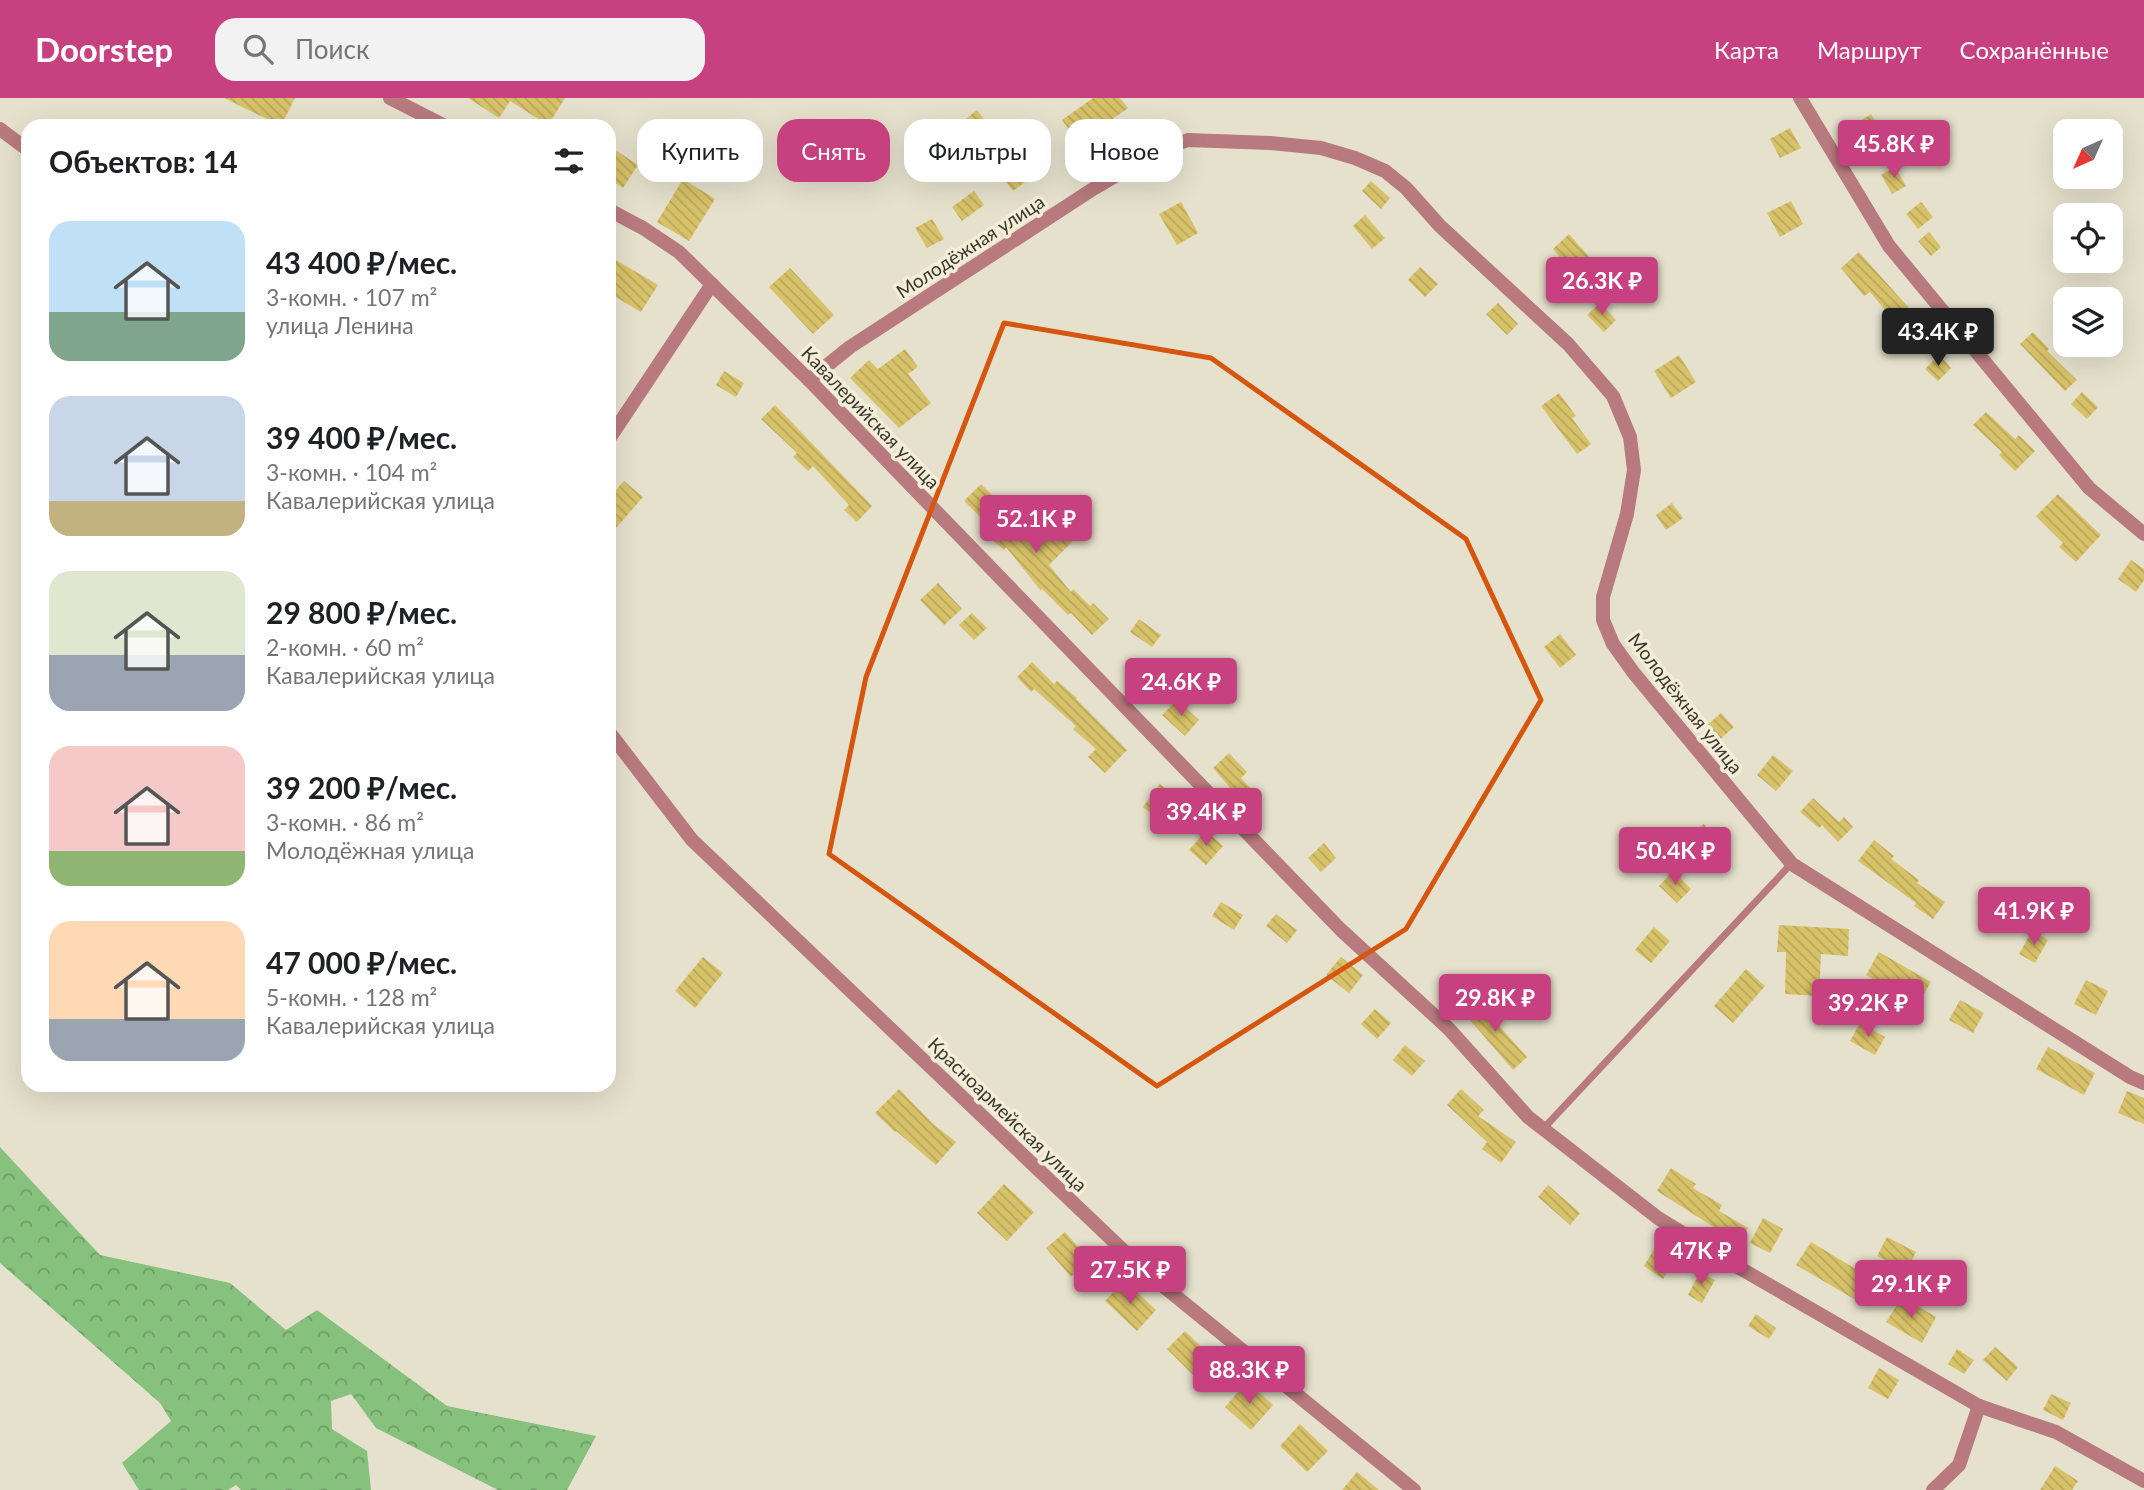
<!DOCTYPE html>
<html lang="ru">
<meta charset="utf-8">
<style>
:root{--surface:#fff;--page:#f2f2f2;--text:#202124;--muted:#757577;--accent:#c74181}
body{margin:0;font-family:Lato,sans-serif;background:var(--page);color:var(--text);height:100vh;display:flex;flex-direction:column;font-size:26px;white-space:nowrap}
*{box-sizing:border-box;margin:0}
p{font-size:23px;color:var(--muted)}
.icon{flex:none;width:38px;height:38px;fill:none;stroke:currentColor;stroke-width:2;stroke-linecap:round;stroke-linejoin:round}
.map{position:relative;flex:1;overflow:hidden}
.drawer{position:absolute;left:21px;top:21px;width:595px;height:973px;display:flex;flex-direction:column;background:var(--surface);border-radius:21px;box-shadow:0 7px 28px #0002}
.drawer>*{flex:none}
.banner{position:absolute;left:637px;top:21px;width:665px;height:63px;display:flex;gap:14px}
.needle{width:46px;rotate:225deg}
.tools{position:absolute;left:2053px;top:21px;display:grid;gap:14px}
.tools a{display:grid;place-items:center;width:70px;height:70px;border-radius:14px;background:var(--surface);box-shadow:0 7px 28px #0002;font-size:35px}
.price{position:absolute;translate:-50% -60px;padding:0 16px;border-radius:7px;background:var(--accent);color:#fff;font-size:23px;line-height:46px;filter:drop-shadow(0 2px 4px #0008)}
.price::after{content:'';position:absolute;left:50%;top:42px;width:21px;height:16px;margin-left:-10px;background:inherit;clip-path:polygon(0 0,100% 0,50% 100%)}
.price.current{background:#222;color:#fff}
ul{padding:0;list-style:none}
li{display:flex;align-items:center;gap:21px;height:175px;padding:0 28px}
li span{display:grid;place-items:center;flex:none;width:196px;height:140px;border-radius:21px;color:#555}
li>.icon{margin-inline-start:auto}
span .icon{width:84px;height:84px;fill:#fffc;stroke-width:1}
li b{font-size:30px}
h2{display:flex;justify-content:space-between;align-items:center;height:84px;padding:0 28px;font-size:30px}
.chip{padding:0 24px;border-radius:21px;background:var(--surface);box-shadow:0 7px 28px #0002;font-size:24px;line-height:63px}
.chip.current{background:var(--accent);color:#fff}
header{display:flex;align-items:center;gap:42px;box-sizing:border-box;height:98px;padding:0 35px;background:var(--accent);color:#fff}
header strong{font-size:33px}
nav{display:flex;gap:38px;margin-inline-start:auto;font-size:24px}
.search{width:490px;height:63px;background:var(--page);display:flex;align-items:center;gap:18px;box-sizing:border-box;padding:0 24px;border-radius:21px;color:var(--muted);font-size:26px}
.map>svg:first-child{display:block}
.forest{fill:url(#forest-crowns)}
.building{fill:url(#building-back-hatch)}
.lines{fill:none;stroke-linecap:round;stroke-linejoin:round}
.lane{stroke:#b87a7e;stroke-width:7}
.street{stroke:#b87a7e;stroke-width:14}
.marked{fill:none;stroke:#d65610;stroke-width:5;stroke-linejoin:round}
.labels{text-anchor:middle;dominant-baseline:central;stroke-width:7;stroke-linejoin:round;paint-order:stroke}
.street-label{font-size:19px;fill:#39372f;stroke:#f4eed9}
</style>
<header>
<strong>Doorstep</strong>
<div class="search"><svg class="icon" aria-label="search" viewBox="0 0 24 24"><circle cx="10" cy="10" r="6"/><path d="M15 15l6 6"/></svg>Поиск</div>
<nav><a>Карта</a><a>Маршрут</a><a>Сохранённые</a></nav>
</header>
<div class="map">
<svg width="2144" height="1392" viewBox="0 0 2144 1392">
<defs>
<pattern id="forest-crowns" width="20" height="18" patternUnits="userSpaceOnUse" patternTransform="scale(1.75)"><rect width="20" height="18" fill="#86c17d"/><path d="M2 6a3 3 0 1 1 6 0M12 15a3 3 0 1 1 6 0" fill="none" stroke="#6f9e67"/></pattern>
<pattern id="building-back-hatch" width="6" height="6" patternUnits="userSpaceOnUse" patternTransform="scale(1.75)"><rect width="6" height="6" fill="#d8c269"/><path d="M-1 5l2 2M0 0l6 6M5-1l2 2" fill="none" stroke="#baa75b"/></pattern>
</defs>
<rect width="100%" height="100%" fill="#e6e1cc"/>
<polygon class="forest" points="0,1049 100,1157 230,1185 286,1232 317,1212 447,1308 596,1338 567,1392 498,1392 376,1330 351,1296 331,1303 332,1331 367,1353 371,1392 241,1392 236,1387 228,1392 139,1392 122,1365 171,1323 160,1305 0,1165"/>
<g class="building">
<polygon points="224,0 295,0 281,28"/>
<polygon points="468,0 565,0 548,27 510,3 499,20"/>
<polygon points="1093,0 1120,0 1128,10 1079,45 1062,22"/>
<polygon points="977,12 994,35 978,47 961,25"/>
<polygon points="1871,16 1882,34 1867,43 1857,25"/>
<polygon points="1790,30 1801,50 1780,60 1770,41"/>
<polygon points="1901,30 1910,41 1895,52 1887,41"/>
<polygon points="1033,44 1049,66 1013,93 996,71"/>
<polygon points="617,53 638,67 623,90 609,81 609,65"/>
<polygon points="1895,69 1906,88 1892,96 1881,77"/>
<polygon points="683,81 715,101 689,143 657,124"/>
<polygon points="1371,83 1390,100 1381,111 1362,93"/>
<polygon points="974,93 984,107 962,123 952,109"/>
<polygon points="1791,103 1803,126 1780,139 1767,115"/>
<polygon points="1181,104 1198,135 1177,147 1159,116"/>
<polygon points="1921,104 1933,119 1918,131 1906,116"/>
<polygon points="1365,117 1385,140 1372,151 1353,128"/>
<polygon points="932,121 944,141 927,150 915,130"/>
<polygon points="1929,134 1941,149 1931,158 1918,143"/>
<polygon points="1569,136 1592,162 1575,177 1553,151"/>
<polygon points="1859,154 1916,218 1929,237 1911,249 1891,219 1870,194 1864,198 1841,170"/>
<polygon points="609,158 658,187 641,214 609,195"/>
<polygon points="1420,169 1438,186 1425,199 1408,182"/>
<polygon points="790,170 834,217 813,236 769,189"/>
<polygon points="1498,205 1518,226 1507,237 1486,216"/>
<polygon points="1600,205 1616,222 1604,234 1587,217"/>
<polygon points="2033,234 2049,251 2047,253 2077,282 2065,293 2020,246"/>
<polygon points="905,251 918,269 908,276 931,305 899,330 850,280 869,262 878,271"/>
<polygon points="1679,257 1696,284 1671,300 1654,273"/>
<polygon points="1939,257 1951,270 1938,283 1925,271"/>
<polygon points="724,273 744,285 736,299 716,287"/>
<polygon points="2082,294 2098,309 2087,321 2071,306"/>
<polygon points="1559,295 1576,318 1572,320 1591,346 1577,356 1541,308"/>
<polygon points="775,307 872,408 857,424 844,412 849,407 813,368 808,373 793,359 797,355 761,321"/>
<polygon points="1986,314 2015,341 2019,337 2035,353 2015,373 1999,357 2002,354 1973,327"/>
<polygon points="624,383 643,399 609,438 609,400"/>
<polygon points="981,386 1013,418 1016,414 1037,431 1048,420 1072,444 1049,467 1071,494 1073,491 1090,508 1093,505 1109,521 1092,537 1071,515 1068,517 1042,491 1041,493 1006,449 1004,452 992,442 998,436 964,403"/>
<polygon points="2058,396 2101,437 2076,464 2059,449 2063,445 2036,418"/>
<polygon points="1672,405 1683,420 1666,432 1656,417"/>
<polygon points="2131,462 2144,471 2144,482 2136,494 2118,481"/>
<polygon points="938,485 962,511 944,527 920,502"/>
<polygon points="972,515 987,530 974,542 959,527"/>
<polygon points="1139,521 1161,537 1152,549 1130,534"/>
<polygon points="1560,536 1576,557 1560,570 1544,549"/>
<polygon points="1149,560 1165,575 1152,589 1136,573"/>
<polygon points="1032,564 1054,586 1057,583 1077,600 1076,601 1127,652 1105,675 1088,659 1096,651 1073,631 1076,628 1034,591 1031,594 1017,579"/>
<polygon points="1177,602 1199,622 1185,638 1162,617"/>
<polygon points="1721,615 1734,629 1717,644 1704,630"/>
<polygon points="1229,655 1247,674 1241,680 1261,702 1250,713 1213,670"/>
<polygon points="1773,657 1793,673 1776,693 1757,677"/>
<polygon points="1160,686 1175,698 1157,720 1143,709"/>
<polygon points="1813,700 1839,724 1844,719 1853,729 1838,744 1822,727 1819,730 1800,714"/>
<polygon points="1704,726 1725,757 1706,771 1684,739"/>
<polygon points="1206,733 1223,748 1206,767 1189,752"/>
<polygon points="1874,742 1894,758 1891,761 1919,782 1917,785 1945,804 1933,821 1914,808 1916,805 1858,763"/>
<polygon points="1324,745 1336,760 1321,774 1308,760"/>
<polygon points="1673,773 1691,791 1677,805 1659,788"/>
<polygon points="1221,804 1243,817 1234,832 1212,818"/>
<polygon points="1276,816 1297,832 1287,845 1266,828"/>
<polygon points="1779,827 1849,831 1848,858 1821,856 1819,898 1785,896 1786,854 1777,854"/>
<polygon points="1654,829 1670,843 1651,865 1635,852"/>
<polygon points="2032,833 2048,842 2035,865 2019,856"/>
<polygon points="1879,854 1931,884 1917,907 1866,877"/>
<polygon points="703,859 723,875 695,910 675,893"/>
<polygon points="1341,859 1363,877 1349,895 1326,877"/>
<polygon points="1746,871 1765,888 1733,925 1714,908"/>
<polygon points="2086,882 2108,893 2096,917 2074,906"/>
<polygon points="1479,901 1497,920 1494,922 1527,959 1513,972 1464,915"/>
<polygon points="1960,902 1984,915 1973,935 1949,922"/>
<polygon points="1375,911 1391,925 1377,941 1361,926"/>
<polygon points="1860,925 1885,939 1875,957 1850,943"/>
<polygon points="1405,947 1425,963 1412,978 1393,962"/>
<polygon points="2048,949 2095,975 2084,997 2036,971"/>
<polygon points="899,991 932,1025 956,1044 936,1067 896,1033 895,1034 875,1015"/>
<polygon points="1461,991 1484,1012 1478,1018 1516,1044 1501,1065 1482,1051 1487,1044 1447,1007"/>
<polygon points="2127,993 2144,1000 2144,1026 2118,1015"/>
<polygon points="1671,1070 1696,1086 1693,1090 1722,1107 1719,1113 1748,1130 1738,1147 1718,1135 1720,1133 1657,1093"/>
<polygon points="1004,1086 1034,1114 1007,1143 977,1115"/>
<polygon points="1548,1087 1580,1115 1570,1127 1538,1099"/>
<polygon points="1763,1120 1783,1131 1770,1155 1750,1145"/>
<polygon points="1065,1134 1090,1162 1071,1179 1046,1150"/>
<polygon points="1887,1139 1916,1154 1907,1172 1877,1158"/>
<polygon points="1811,1144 1874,1182 1861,1205 1796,1167"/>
<polygon points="1656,1148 1676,1160 1663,1181 1644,1168"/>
<polygon points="1700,1174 1715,1182 1702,1205 1688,1197"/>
<polygon points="1124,1182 1156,1212 1137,1233 1105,1203"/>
<polygon points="1902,1199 1936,1219 1922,1245 1886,1224"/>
<polygon points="1756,1216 1776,1230 1769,1241 1748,1228"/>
<polygon points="1185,1233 1216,1263 1198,1282 1167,1251"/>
<polygon points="1995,1249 2018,1269 2007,1283 1983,1262"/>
<polygon points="1957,1251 1974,1262 1964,1276 1948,1266"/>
<polygon points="1879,1270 1899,1282 1888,1301 1868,1290"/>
<polygon points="1247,1284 1273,1307 1251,1332 1225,1309"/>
<polygon points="2051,1296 2071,1305 2063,1322 2043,1312"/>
<polygon points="1300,1326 1328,1353 1307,1374 1280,1348"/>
<polygon points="2055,1368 2078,1383 2072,1392 2040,1392"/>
<polygon points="1357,1374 1379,1392 1342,1392"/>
</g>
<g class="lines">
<polyline class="lane" points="1543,1031 1791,766"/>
<g class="street">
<polyline points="390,0 445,28"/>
<polyline points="1800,0 1889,148 2089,390 2144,436"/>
<polyline points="0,31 28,52"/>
<polyline points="609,112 643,130 679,154 809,282 1341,832 1449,931 1528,1019 1658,1120 1731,1165 1979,1308 2056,1334 2144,1383"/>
<polyline points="809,282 850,249 1093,91 1158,53 1188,42 1270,45 1321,50 1355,60 1385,73 1406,90 1440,128 1568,246 1613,298 1630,339 1634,372 1627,416 1603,499 1603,522 1613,546 1633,574 1792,766 2130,979 2144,985"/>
<polyline points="609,341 712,186"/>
<polyline points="609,634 692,742 1146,1174 1414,1392"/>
<polyline points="1933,1392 1959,1367 1979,1308"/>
</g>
</g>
<path class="marked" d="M1004 225 1211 260 1466 441 1541 602 1406 831 1157 988 829 756 866 579Z"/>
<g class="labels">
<g class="street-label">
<text transform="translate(970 148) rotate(-33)">Молодёжная улица</text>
<text transform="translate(871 319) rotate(46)">Кавалерийская улица</text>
<text transform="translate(1686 605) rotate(52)">Молодёжная улица</text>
<text transform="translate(1008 1016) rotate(44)">Красноармейская улица</text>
</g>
</g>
</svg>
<div class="tools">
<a><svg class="needle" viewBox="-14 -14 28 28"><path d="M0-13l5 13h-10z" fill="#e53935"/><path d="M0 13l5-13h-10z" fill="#757577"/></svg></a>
<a><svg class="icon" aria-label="locate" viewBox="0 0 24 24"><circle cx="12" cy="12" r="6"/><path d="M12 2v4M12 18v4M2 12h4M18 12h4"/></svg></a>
<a><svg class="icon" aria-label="layers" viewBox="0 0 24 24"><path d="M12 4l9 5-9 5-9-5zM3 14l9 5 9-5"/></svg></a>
</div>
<b class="price" style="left:1894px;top:82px">45.8K ₽</b>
<b class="price" style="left:1602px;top:219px">26.3K ₽</b>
<b class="price current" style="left:1938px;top:270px">43.4K ₽</b>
<b class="price" style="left:1036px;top:457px">52.1K ₽</b>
<b class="price" style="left:1181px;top:620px">24.6K ₽</b>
<b class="price" style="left:1206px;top:750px">39.4K ₽</b>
<b class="price" style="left:1675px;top:789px">50.4K ₽</b>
<b class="price" style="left:2034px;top:849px">41.9K ₽</b>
<b class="price" style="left:1495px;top:936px">29.8K ₽</b>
<b class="price" style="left:1868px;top:941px">39.2K ₽</b>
<b class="price" style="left:1701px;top:1189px">47K ₽</b>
<b class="price" style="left:1130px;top:1208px">27.5K ₽</b>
<b class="price" style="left:1911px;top:1222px">29.1K ₽</b>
<b class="price" style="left:1249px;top:1308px">88.3K ₽</b>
<div class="banner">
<a class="chip">Купить</a>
<a class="chip current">Снять</a>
<a class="chip">Фильтры</a>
<a class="chip">Новое</a>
</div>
<section class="drawer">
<h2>Объектов: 14<svg class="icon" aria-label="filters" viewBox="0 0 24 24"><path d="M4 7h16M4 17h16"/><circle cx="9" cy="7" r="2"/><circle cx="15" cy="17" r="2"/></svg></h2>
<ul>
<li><span style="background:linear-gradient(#bfe0f5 65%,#7fa58c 0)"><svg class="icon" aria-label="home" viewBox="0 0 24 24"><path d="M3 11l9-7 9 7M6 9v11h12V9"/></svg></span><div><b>43 400 ₽/мес.</b><p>3-комн. · 107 m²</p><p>улица Ленина</p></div></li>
<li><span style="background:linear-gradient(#c9d6e8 75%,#c2b280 0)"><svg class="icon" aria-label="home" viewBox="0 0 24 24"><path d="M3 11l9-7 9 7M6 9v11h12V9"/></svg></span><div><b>39 400 ₽/мес.</b><p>3-комн. · 104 m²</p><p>Кавалерийская улица</p></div></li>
<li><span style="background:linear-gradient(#dfe7d0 60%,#9aa5b1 0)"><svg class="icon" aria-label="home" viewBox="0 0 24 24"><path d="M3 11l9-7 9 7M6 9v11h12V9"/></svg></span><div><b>29 800 ₽/мес.</b><p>2-комн. · 60 m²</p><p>Кавалерийская улица</p></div></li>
<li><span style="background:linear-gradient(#f6c9c9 75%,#8fb573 0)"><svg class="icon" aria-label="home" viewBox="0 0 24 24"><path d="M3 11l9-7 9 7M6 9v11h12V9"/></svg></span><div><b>39 200 ₽/мес.</b><p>3-комн. · 86 m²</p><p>Молодёжная улица</p></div></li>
<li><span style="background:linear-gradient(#ffd9b3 70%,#9aa5b1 0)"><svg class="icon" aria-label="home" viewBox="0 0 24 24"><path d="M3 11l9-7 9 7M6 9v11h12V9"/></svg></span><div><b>47 000 ₽/мес.</b><p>5-комн. · 128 m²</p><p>Кавалерийская улица</p></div></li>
</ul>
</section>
</div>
